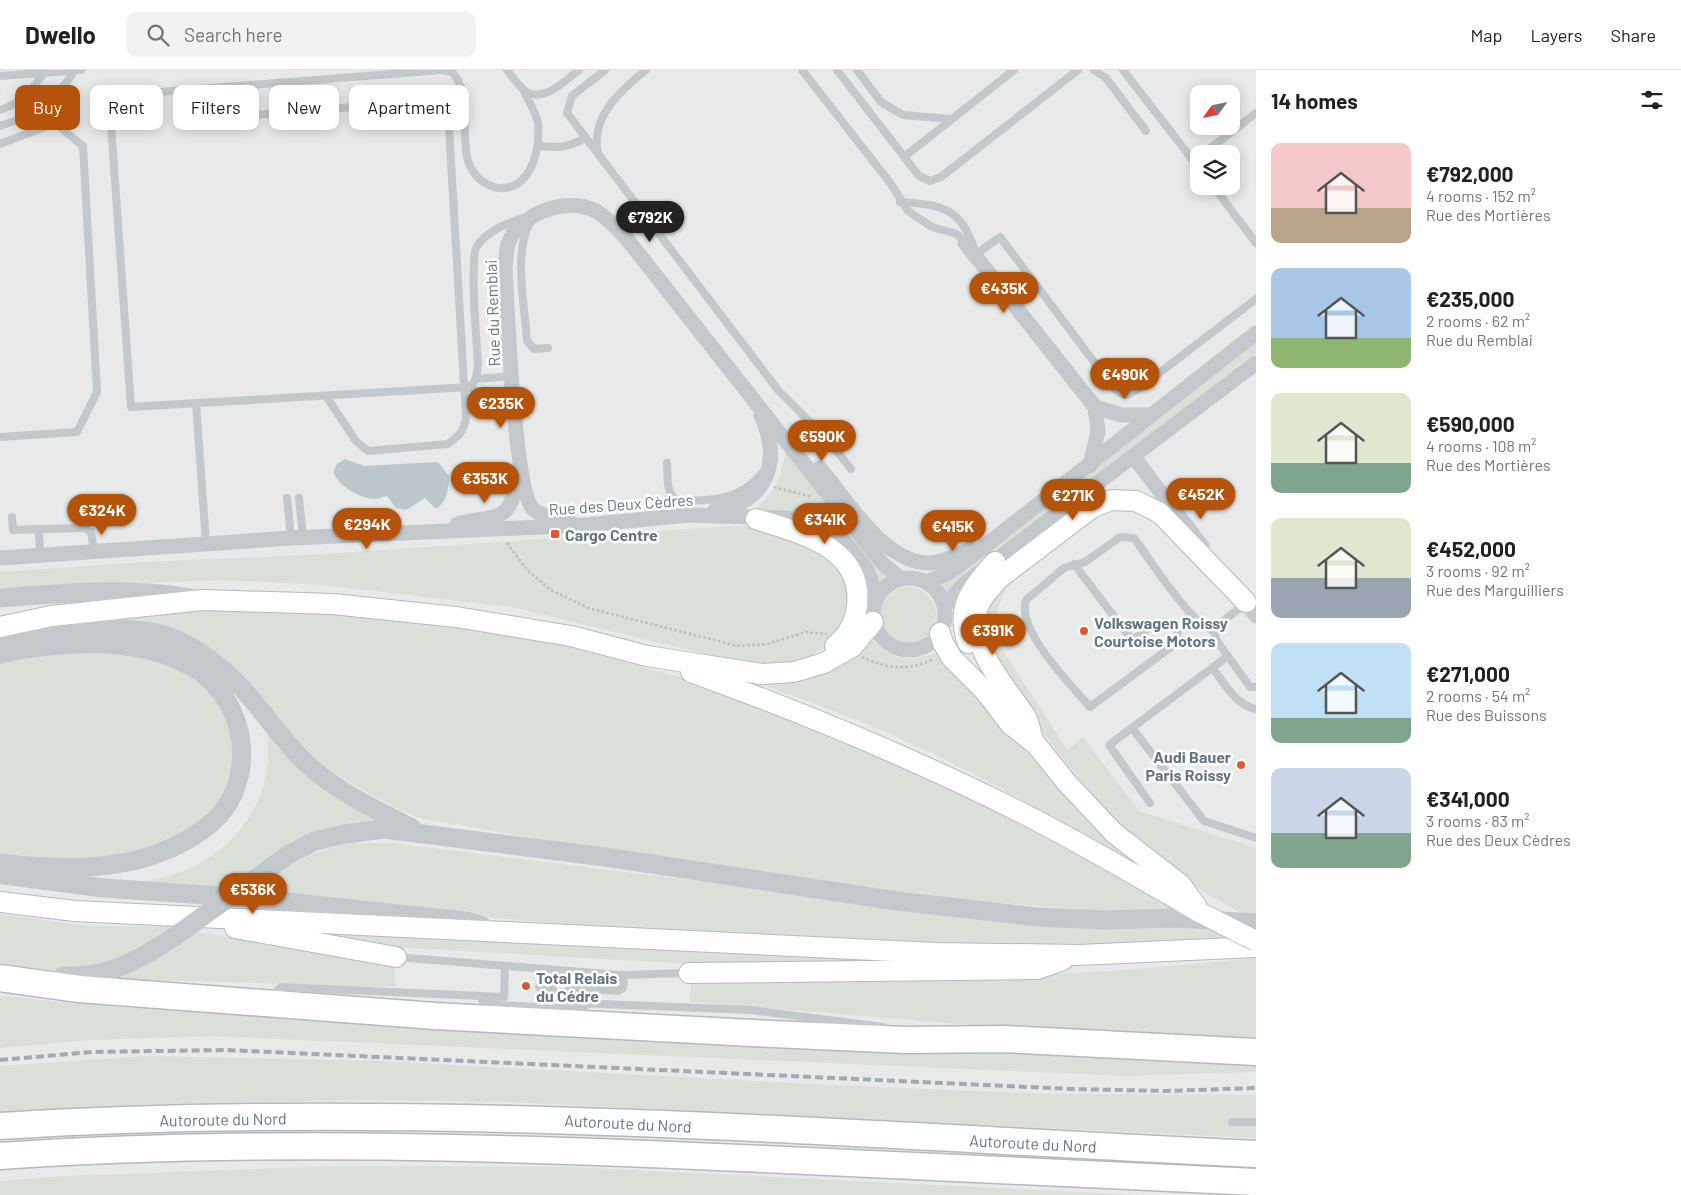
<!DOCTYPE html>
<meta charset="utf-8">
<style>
:root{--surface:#fff;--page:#f2f2f2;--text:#202124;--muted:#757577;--line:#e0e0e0;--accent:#b45309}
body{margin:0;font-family:Barlow,sans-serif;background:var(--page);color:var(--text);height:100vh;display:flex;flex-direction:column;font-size:19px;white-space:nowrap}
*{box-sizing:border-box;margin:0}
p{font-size:16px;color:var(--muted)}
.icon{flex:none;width:28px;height:28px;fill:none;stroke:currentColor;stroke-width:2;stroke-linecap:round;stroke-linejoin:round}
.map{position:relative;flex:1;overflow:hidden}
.details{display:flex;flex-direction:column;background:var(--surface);width:425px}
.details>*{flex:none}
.banner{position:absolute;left:15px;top:15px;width:475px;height:45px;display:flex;gap:10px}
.needle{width:32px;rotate:237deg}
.controls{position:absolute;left:1190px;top:15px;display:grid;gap:10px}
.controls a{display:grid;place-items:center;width:50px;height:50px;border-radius:10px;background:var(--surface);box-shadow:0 2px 12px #0003;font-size:25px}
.price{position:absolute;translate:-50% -42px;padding:0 11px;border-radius:18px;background:var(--accent);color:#fff;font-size:16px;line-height:32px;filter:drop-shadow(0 1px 2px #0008)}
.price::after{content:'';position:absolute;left:50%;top:30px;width:15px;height:11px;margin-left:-8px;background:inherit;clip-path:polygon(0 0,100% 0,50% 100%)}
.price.on{background:#222;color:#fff}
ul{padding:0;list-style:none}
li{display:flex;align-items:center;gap:15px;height:125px;padding:0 15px}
li span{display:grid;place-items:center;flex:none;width:140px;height:100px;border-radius:10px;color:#555}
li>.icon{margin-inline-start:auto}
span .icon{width:60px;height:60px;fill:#fffc;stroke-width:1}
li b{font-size:21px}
h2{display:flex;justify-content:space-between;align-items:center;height:60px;padding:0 15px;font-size:21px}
.pill{padding:0 18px;border-radius:10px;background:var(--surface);box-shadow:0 2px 12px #0003;font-size:18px;line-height:45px}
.pill.on{background:var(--accent);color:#fff}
header{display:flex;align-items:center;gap:30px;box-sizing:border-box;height:70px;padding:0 25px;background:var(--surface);border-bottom:1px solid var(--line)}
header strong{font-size:24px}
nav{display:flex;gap:28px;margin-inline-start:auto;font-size:18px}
.search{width:350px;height:45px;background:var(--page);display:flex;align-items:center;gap:12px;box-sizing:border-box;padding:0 18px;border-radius:10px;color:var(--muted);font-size:19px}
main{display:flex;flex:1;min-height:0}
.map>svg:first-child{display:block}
.built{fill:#e8e9e9;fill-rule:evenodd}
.green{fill:#dadfd7}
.water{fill:#bbc7cb}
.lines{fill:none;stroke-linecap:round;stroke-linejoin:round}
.secondary-casing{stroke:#b3babf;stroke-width:22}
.motorway-casing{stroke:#b4b9bd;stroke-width:29}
.path{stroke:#bbbfc2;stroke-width:2.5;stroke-dasharray:2.5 2.5;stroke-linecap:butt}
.service{stroke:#c3c8cc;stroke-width:8}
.minor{stroke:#c3c8cc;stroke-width:15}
.tertiary{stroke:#c3c8cc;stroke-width:19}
.secondary{stroke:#fff;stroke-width:20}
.motorway{stroke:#fff;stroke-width:26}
.rail{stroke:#a2aab0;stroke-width:4;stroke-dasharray:8 4;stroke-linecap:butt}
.secondary-bridge-casing{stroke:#b3babf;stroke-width:22;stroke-linecap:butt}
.tertiary-bridge{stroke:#c3c8cc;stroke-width:19}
.secondary-bridge{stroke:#fff;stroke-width:20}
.poi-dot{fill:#e4572e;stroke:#fff;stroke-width:2}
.labels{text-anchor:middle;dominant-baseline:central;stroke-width:5;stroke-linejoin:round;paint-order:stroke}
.street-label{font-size:16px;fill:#657683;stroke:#fff}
.poi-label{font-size:16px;font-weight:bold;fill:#657683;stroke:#fff;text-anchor:start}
</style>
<header>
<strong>Dwello</strong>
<div class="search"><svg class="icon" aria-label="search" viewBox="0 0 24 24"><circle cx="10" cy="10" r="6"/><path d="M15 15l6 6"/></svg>Search here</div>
<nav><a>Map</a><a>Layers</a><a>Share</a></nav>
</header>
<main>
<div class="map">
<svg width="1256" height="1125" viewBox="0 0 1256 1125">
<rect width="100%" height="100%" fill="#fafaf8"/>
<path class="built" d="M0 0H1256V1125H0ZM1199 24H1231V56H1199ZM1199 84H1231V116H1199Z"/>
<g class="green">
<polygon points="1256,272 1256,283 956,515 949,524 940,512"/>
<path d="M786 381 887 506 878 511 755 440C777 421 780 409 786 381Z"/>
<path d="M730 456 757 457 808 472 841 498 852 531C848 542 845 559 837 567 802 604 741 598 698 582L511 537 324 515 222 510 0 518V502L145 492 325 484Z"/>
<path d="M1013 508C999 531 992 546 998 573L1064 675 1068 680 1083 667 1139 741 1256 778V848L1249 847C1207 824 1164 800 1130 766 1096 733 983 598 985 555 987 529 994 522 1013 508Z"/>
<circle cx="908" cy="545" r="28"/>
<polygon points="199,541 273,541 361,545 493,561 565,576 683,608 974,723 1175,839 1121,843 933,827 814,812 694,791 556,772 424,749 399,740 337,705 311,685 199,573 49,553 115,545"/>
<path d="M869 567C890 591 909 593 938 582L1066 726 1132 789 1136 796C1048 745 959 691 864 653 826 637 787 624 749 610Z"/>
<polygon points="72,581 117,583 162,589 190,602 223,636 236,685 221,732 201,754 137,785 78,790 0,783 0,592"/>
<path d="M267 661 391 755 357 758 229 818 114 814C136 812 160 810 181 802 240 779 276 724 267 661Z"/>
<path d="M350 773H392L907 837 1206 856 1238 872 1050 877 659 863 281 828 280 822 254 820C290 795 306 783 350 773Z"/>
<polygon points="0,844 88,856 175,857 119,892 61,901 0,896"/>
<polygon points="265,857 1032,894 691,894 392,877"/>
<polygon points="195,862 394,893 396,917 112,909"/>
<path d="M1256 888V968C1067 969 879 945 690 932L691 909 1052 904 1116 901Z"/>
<polygon points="0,926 117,937 188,938 802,978 1256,990 1256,1002 1127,1006 211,966 92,970 0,978"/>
<polygon points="146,986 380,991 829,1015 1052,1024 1256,1025 1256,1068 508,1032 360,1030 156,1034 0,1044 0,996"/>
<polygon points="339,1096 570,1097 1140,1125 0,1125 0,1111 65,1106"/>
</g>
<path class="water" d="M345 389 364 396 438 392 449 406C449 418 447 429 438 438H435L425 428 406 440 396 438 387 426C383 426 379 429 376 429 360 429 339 416 333 402L337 394Z"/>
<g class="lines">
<defs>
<g id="secondary">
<path d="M756 449C799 463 864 477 857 536 855 552 848 566 835 576"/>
<polyline points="0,557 51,546 203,530 333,534 456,547 571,566 647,586 761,604 794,602 824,593 852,577 873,552"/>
<polyline points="940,563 943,573 952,588 985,621 1010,654 1034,673"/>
<path d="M968 573C955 536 972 519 995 492"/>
<path d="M691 602C804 643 915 689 1022 743 1083 774 1142 809 1201 843"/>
<polyline points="1026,662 1067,713 1114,763 1181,815 1197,837"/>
<path d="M1034 673C1031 665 1030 655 1026 647 1006 616 971 582 977 541 979 529 991 518 998 509L1093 437 1112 430 1136 431 1160 443 1246 532"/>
<polyline points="0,832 75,841 936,883 1079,885 1256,877"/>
<polyline points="235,858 396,887"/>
<polyline points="689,903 1037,899 1063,890"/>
</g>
<g id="motorway">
<polyline points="0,908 79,919 435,946 752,963 905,970 1004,969 1256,982"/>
<path d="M0 1056C418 1030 838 1064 1256 1084"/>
<path d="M0 1086C254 1069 509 1077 764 1089 928 1096 1092 1104 1256 1112"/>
</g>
</defs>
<use href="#secondary" class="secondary-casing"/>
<use href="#motorway" class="motorway-casing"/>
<g class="path">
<polyline points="774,417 812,427"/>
<polyline points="507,473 528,501 551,520 588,538 738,576 767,574 806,562 827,564"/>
<path d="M862 587C886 599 910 601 933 589"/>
</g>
<g class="service">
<path d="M507 0C512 6 517 14 523 19 540 36 565 11 579 0"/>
<polyline points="605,0 572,26 567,43 778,320 827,369 851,399"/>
<polyline points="802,0 891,114 908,141 932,157 957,164 965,173"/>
<polyline points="837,0 919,106 930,111 941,107 1078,0"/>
<polyline points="857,0 881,32 903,45 951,49"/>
<polyline points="1094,0 1106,8 1146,61"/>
<polyline points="1123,0 1199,98"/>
<polyline points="0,6 81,0"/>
<path d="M0 40C20 34 33 19 44 2"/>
<path d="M220 48 437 30 444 32 448 40 466 348C464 361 459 366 448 374L368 381 356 371 326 326"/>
<path d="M0 56C34 46 56 31 75 0"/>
<polyline points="0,74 55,53 83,76 97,322 77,362 0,367"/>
<path d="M538 76C557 78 568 78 585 68"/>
<path d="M598 83C590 47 621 20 646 0"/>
<polyline points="1203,84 1256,43"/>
<polyline points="904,87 1014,0"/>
<polyline points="1213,116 1256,173"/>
<path d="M900 132C944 135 962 138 976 184L1000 167 1113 317 1119 323 1127 325 1137 320 1256 229"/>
<path d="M530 153C513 182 525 237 527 271L534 279 548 278"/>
<polyline points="476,309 512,306"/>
<path d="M470 317 476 309 478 295C477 274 469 189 477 176 487 161 507 153 523 148"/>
<polyline points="196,333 206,473"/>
<path d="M514 334C500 326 482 327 470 317L131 337 109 26 442 0 452 2C481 32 443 100 494 117 503 120 515 117 522 110 536 97 540 70 538 53 536 42 528 31 524 21"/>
<path d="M667 393C668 405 665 425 678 431 712 430 738 432 762 403"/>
<polyline points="287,428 291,468"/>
<polyline points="299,428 303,468"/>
<polyline points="12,447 13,460 39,459"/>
<polyline points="40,485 39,459 85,458 91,462 94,481"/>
<polyline points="1074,494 1132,570 1155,554 1166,552 1178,560"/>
<polyline points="1246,533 1217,556 1215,568 1250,617 1256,617"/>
<path d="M1190 544 1178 560 1177 569 1171 577 1090 637C1071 615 1016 560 1026 530L1064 498 1085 492 1120 467 1134 468C1151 491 1190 554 1216 562"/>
<path d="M1213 599C1225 614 1236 635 1256 639"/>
<polyline points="1132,658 1204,751 1256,768"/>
<polyline points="1150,733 1109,675 1228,586"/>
<polyline points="396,887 620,905 688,903"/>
<path d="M568 901C556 907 551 912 553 925L581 918 618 921 623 918 624 912 620 905"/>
<polyline points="539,917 553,925 577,933 751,940 883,957"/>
<polyline points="271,926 281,917 504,927 505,896"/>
<polyline points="482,930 498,935 577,939 589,934"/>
<polyline points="1232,1052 1256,1052"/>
</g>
<g class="minor">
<polyline points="965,173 1095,337 1098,361 1090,396"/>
<polyline points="1095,337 1121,345 1150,345"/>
<polyline points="1133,386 1202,476"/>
<path d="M820 398C847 430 885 495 931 493 945 492 958 484 971 479"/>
<path d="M714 441C768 432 782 392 761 345"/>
<path d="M569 450C557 446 542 448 533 439 514 419 507 234 505 197 506 190 506 181 508 174 519 143 567 126 596 141 608 148 618 159 627 169L882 493 901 509"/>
<path d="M457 454C497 444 512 455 517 405"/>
<polyline points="0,488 291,468 586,455 688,445 787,448 817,455 842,468 867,500 877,527"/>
<circle cx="909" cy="544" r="36"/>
<polyline points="926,512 949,503 985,476 1256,263"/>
<polyline points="1239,524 1256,546"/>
<polyline points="945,536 963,515 1256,293"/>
</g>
<g class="tertiary">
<path d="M0 528C62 523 128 517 190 528"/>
<path d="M0 571C47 560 94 554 143 561 150 562 158 563 165 565 192 574 217 593 237 613 262 638 280 669 306 693 336 721 376 740 412 758"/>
<path d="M0 584C61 571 135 565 192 597 238 623 256 685 229 732 217 754 187 772 164 781 115 802 52 799 0 793"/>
<polyline points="4,805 104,818 248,828 465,851 481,855"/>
<polyline points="252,811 288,785 315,771 345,764 384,759 605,787 897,831 1038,847 1104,850 1176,848 1256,853"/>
<path d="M63 906C108 908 137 891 174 867"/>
</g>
<use href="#secondary" class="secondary"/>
<use href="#motorway" class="motorway"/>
<polyline class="rail" points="0,990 92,982 227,980 1072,1019 1166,1021 1256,1018"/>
<defs>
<polyline id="secondary-bridge" points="1201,843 1256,871"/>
</defs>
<use href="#secondary-bridge" class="secondary-bridge-casing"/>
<polyline class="tertiary-bridge" points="174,867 252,811"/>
<use href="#secondary-bridge" class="secondary-bridge"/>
</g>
<g class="poi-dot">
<rect x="550" y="459" width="10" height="10" rx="2.5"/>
<circle cx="1084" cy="561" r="5"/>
<circle cx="1241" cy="695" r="5"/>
<circle cx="526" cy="916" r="5"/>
</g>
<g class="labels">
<g class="street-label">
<text transform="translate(492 243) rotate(-92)">Rue du Remblai</text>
<text transform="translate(621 434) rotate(-4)">Rue des Deux Cèdres</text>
<text transform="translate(223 1049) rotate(-1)">Autoroute du Nord</text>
<text transform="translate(628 1053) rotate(3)">Autoroute du Nord</text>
<text transform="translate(1033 1073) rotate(3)">Autoroute du Nord</text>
</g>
<g class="poi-label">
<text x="565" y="464">Cargo Centre</text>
<text x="1094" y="552">Volkswagen Roissy<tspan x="1094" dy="18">Courtoise Motors</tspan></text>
<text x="1231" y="686" text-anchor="end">Audi Bauer<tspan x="1231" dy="18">Paris Roissy</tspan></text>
<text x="536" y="907">Total Relais<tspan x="536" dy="18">du Cédre</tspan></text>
</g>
</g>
</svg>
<div class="controls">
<a><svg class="needle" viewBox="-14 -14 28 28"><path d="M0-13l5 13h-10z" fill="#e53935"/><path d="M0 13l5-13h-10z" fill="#757577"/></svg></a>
<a><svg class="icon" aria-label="layers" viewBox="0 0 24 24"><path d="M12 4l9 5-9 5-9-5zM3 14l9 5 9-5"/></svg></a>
</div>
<b class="price on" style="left:650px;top:173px">€792K</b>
<b class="price" style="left:1004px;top:244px">€435K</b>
<b class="price" style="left:1125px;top:330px">€490K</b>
<b class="price" style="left:501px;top:359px">€235K</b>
<b class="price" style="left:822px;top:392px">€590K</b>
<b class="price" style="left:485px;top:434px">€353K</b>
<b class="price" style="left:1201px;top:450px">€452K</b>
<b class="price" style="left:1073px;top:451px">€271K</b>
<b class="price" style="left:102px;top:466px">€324K</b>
<b class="price" style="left:825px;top:475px">€341K</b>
<b class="price" style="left:367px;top:480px">€294K</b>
<b class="price" style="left:953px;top:482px">€415K</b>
<b class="price" style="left:993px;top:586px">€391K</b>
<b class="price" style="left:253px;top:845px">€536K</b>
<div class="banner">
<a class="pill on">Buy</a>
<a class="pill">Rent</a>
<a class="pill">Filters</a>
<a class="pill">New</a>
<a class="pill">Apartment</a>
</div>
</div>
<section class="details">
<h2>14 homes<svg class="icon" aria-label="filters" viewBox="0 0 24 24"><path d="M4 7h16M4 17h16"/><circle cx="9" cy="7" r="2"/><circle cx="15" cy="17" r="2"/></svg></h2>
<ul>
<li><span style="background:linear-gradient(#f6c9c9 65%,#b9a48a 0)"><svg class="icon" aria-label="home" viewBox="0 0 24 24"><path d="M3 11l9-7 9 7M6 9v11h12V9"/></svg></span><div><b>€792,000</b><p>4 rooms · 152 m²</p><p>Rue des Mortières</p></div></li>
<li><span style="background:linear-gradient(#a9c7e8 70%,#8fb573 0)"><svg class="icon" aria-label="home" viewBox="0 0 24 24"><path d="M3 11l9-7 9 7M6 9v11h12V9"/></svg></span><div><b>€235,000</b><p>2 rooms · 62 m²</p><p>Rue du Remblai</p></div></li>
<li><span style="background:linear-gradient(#dfe7d0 70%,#7fa58c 0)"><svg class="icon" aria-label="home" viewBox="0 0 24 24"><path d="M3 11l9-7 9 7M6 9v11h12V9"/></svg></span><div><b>€590,000</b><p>4 rooms · 108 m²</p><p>Rue des Mortières</p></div></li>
<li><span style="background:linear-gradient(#dfe7d0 60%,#9aa5b1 0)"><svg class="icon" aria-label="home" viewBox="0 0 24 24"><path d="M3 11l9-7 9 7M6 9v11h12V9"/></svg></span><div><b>€452,000</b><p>3 rooms · 92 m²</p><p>Rue des Marguilliers</p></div></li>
<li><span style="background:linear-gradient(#bfe0f5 75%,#7fa58c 0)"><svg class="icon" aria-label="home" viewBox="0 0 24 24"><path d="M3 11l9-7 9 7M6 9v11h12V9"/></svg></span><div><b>€271,000</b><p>2 rooms · 54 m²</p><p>Rue des Buissons</p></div></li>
<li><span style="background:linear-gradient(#c9d6e8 65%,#7fa58c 0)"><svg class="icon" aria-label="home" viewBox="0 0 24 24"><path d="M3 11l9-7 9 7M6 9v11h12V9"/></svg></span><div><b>€341,000</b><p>3 rooms · 83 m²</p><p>Rue des Deux Cèdres</p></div></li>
</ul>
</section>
</main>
